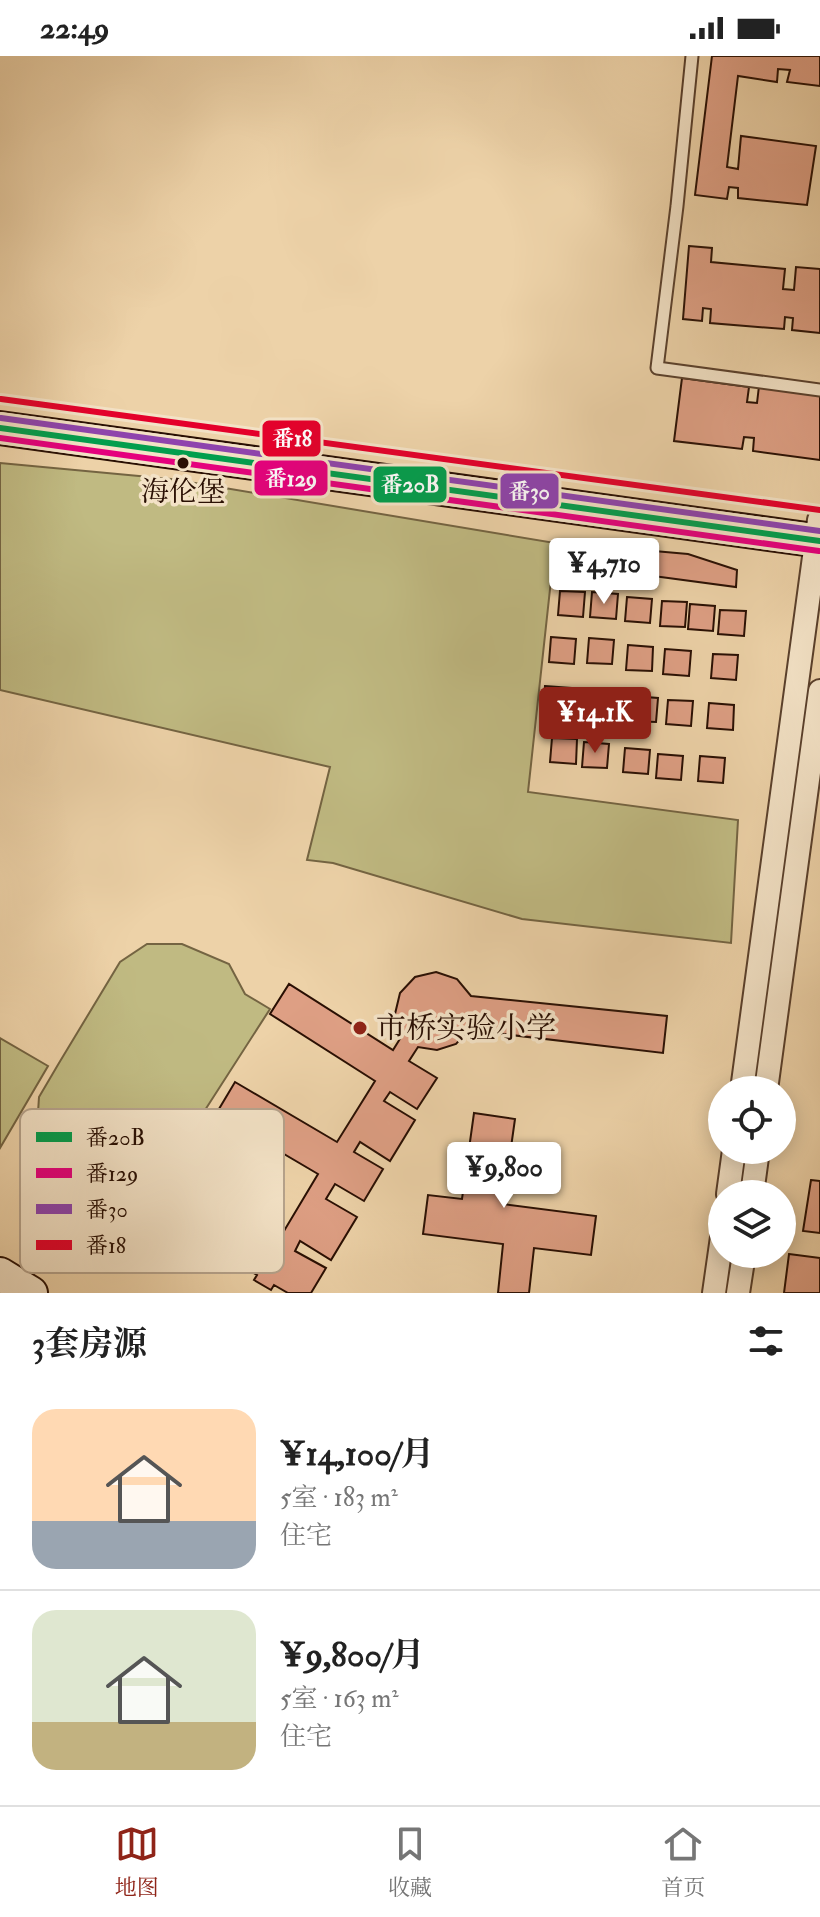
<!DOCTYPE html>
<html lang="zh">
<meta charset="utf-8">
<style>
:root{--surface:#fff;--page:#f2f2f2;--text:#222;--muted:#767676;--line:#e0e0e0;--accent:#8f2418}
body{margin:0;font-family:"IM FELL Double Pica","Noto Serif SC",serif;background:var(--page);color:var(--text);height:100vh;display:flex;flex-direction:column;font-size:30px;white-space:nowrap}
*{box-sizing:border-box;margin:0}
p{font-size:26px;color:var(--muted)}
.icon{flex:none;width:44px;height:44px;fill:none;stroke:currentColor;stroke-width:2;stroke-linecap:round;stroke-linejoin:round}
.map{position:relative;height:1237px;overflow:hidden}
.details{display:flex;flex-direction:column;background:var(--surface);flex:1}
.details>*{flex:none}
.fabs{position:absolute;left:708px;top:1020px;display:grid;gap:16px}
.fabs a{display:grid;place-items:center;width:88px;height:88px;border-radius:50%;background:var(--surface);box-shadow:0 4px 20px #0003;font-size:40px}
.price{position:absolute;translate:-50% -68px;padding:0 18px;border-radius:8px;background:#fff;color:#222;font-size:26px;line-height:52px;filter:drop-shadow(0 2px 4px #0008)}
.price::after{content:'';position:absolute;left:50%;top:48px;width:24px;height:18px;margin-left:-12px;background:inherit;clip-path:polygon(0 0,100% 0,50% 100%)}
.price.selected{background:var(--accent);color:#fff}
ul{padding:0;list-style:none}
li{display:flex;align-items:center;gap:24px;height:200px;padding:0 32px}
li+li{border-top:2px solid var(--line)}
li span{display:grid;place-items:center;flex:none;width:224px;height:160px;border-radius:24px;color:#555}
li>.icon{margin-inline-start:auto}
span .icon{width:96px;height:96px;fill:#fffc;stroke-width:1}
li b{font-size:34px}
h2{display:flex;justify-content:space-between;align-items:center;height:96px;padding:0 32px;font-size:34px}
.status{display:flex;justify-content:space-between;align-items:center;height:56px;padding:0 40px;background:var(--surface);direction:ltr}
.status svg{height:22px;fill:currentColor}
.dock{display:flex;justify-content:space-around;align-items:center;height:112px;border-top:2px solid var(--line);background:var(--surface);font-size:22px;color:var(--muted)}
.dock a{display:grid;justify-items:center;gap:4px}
.dock .selected{color:var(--accent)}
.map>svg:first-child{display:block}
.green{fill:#c0ba82;stroke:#746442;stroke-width:2}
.building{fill:#de9f84;stroke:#290f03;stroke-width:2}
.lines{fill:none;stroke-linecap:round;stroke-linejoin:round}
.lane-casing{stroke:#5a402c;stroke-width:15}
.street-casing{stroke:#5a402c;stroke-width:26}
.secondary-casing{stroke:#290f03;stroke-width:36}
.lane{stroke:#f3e2c6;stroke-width:11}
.street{stroke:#f3e2c6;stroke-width:22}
.secondary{stroke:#f3e2c6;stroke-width:32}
.bus-1-casing{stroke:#f3e2c6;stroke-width:12}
.bus-2-casing{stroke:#f3e2c6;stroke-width:12}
.bus-3-casing{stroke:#f3e2c6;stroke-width:12}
.bus-4-casing{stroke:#f3e2c6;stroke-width:12}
.bus-1{stroke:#029e4d;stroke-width:6}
.bus-2{stroke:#e5007d;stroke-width:6}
.bus-3{stroke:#8e44ad;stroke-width:6}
.bus-4{stroke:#e4002b;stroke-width:6}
.bus-dot{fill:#290f03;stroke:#f3e2c6;stroke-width:3}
.poi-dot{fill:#8f2418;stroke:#f3e2c6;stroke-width:3}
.labels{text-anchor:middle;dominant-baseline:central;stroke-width:7;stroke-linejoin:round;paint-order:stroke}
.bus-label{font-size:28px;fill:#290f03;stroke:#f3e2c6}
.poi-label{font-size:30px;fill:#290f03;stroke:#f3e2c6;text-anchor:start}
.key{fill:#f3e2c6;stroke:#b6a38c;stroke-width:2}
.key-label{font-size:22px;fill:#290f03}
.line-badge{stroke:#f3e2c6;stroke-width:3}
.badge-label{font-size:22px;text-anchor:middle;font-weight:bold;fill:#fff}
</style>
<div class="status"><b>22:49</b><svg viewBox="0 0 49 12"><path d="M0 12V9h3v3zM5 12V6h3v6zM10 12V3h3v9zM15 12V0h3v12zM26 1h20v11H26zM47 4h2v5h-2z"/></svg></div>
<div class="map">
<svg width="820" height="1237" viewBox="0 0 820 1237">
<rect width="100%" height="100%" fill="#edd2a8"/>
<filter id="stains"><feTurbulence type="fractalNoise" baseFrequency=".0025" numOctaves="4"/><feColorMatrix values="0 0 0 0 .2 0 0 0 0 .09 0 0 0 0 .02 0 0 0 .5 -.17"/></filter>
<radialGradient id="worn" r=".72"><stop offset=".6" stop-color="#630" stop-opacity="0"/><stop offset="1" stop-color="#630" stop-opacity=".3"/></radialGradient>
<g class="green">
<polygon points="0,407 171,423 555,487 528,736 738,764 731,887 522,863 333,807 307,804 330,711 0,634"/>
<polygon points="147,888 182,888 229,908 245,938 270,953 151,1138 136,1128 98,1133 58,1113 37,1072 39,1041 59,1007 120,906"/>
<polygon points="0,982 48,1010 0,1092"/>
</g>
<g class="building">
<polygon points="712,0 820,0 820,30 787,26 790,14 778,13 777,26 738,20 727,111 738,113 741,80 816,90 807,149 738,142 738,132 729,131 727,143 695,139"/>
<polygon points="689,190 712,192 711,206 785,213 783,233 794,234 796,211 820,213 820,277 792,274 793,262 785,261 784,273 710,267 711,253 703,252 702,265 683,263"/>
<polygon points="682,322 749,331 747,346 757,347 759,330 820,338 820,404 753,395 754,382 744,381 742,393 674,385"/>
<polygon points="597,490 688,498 737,514 736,531 593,512"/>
<polygon points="560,535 585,536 583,561 558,559"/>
<polygon points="592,536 618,538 616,563 590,561"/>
<polygon points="627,541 652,543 650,567 625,565"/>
<polygon points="662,545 687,546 685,571 660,570"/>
<polygon points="690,548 715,550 713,575 688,573"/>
<polygon points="720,554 746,555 744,580 718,578"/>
<polygon points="551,581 576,583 574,608 549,606"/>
<polygon points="589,582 614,584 612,608 587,607"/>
<polygon points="628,589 653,591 652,615 626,614"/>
<polygon points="665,593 691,595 689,620 663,618"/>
<polygon points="713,598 738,599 736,624 711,622"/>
<polygon points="545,630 571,632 569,656 544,654"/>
<polygon points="588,632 614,634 612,659 587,657"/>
<polygon points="632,640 658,642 656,666 631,665"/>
<polygon points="668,644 693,645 691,670 666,668"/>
<polygon points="709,647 734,649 733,674 707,672"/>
<polygon points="552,682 577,683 576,708 550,706"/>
<polygon points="584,686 609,688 607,712 582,711"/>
<polygon points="625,692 650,694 648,718 623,716"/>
<polygon points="658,698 683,700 681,724 656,722"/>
<polygon points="700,700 725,702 723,727 698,725"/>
<polygon points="436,916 457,923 471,940 667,960 663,997 469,974 456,988 437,994 418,991 409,1005 437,1022 417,1053 390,1036 384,1045 415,1064 390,1105 360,1086 354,1096 383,1113 364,1145 335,1128 326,1143 357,1161 331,1204 300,1185 295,1195 326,1212 311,1237 288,1237 274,1229 271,1234 254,1224 257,1219 153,1159 173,1125 278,1185 318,1118 216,1058 235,1026 337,1086 375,1025 270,958 289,928 393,994 403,978 395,958 400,937 415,921"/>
<polygon points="474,1057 515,1063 503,1148 596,1160 591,1199 534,1192 529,1237 498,1237 503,1188 423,1178 428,1139 462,1143"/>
<polygon points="811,1124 820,1125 820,1177 803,1175"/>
<polygon points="789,1198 820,1202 820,1237 784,1237"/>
</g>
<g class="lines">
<defs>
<polyline id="lane" points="692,0 677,150 657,312 820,334"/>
<g id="street">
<polyline points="742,1034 819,464"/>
<polyline points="766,1034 820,635"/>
<polyline points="728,1138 734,1094"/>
<polyline points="752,1138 758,1094"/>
<polyline points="714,1237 722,1181"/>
<polyline points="738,1237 744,1198"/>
</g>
<g id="secondary">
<polyline points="0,372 820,485"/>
<polyline points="0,1218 31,1237"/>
</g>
</defs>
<use href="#lane" class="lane-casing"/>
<use href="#street" class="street-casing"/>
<use href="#secondary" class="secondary-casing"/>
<use href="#lane" class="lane"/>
<use href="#street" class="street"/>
<use href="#secondary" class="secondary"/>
<defs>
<polyline id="bus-1" points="0,372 820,485"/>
<polyline id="bus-2" points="0,382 819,495"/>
<polyline id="bus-3" points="1,362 820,475"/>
<polyline id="bus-4" points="1,343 820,454"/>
</defs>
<use href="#bus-1" class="bus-1-casing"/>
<use href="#bus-2" class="bus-2-casing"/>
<use href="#bus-3" class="bus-3-casing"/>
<use href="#bus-4" class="bus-4-casing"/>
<use href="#bus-1" class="bus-1"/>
<use href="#bus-2" class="bus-2"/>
<use href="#bus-3" class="bus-3"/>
<use href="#bus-4" class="bus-4"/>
</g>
<circle class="bus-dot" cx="183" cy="407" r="7"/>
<circle class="poi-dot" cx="360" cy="972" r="8"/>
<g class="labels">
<g class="bus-label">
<text x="183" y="436">海伦堡</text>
</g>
<g class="poi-label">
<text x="376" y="972">市桥实验小学</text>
</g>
</g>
<rect x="20" y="1053" width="264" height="164" rx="12" class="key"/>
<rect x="36" y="1076" width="36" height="10" fill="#029e4d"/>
<rect x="36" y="1112" width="36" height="10" fill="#e5007d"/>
<rect x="36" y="1148" width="36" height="10" fill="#8e44ad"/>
<rect x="36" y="1184" width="36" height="10" fill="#e4002b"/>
<g class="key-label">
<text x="86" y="1089">番20B</text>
<text x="86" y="1125">番129</text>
<text x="86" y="1161">番30</text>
<text x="86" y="1197">番18</text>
</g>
<g class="line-badge">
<rect x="261" y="363" width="61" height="39" rx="8" fill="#e4002b"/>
<rect x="253" y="403" width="76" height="38" rx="8" fill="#e5007d"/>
<rect x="372" y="409" width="76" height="39" rx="8" fill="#029e4d"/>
<rect x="499" y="416" width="61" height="38" rx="8" fill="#8e44ad"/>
</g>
<g class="badge-label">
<text x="292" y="390">番18</text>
<text x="291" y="430">番129</text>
<text x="410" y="436">番20B</text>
<text x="529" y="443">番30</text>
</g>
<rect width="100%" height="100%" filter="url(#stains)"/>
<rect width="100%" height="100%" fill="url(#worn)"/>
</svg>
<div class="fabs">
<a><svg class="icon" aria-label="locate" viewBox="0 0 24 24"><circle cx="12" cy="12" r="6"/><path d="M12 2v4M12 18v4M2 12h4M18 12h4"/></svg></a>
<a><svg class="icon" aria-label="layers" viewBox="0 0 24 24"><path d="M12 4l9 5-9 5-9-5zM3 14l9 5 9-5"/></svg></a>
</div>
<b class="price" style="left:604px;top:550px">¥4,710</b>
<b class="price selected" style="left:595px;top:699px">¥14.1K</b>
<b class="price" style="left:504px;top:1154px">¥9,800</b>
</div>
<section class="details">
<h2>3套房源<svg class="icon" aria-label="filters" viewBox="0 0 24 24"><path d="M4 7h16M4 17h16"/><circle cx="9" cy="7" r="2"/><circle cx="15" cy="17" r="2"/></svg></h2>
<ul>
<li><span style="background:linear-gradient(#ffd9b3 70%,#9aa5b1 0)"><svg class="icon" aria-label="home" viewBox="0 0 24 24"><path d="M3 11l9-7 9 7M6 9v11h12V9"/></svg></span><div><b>¥14,100/月</b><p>5室 · 183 m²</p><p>住宅</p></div></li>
<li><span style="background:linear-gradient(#dfe7d0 70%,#c2b280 0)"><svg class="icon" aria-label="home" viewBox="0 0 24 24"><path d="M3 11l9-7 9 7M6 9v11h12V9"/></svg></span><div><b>¥9,800/月</b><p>5室 · 163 m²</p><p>住宅</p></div></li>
</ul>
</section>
<nav class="dock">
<a class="selected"><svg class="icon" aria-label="map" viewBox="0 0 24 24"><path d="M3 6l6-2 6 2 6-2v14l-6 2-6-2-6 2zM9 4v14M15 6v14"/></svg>地图</a>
<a><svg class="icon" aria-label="saved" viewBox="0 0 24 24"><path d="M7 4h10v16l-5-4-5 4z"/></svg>收藏</a>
<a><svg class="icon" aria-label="home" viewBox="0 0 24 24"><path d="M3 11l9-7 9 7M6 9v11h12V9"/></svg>首页</a>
</nav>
